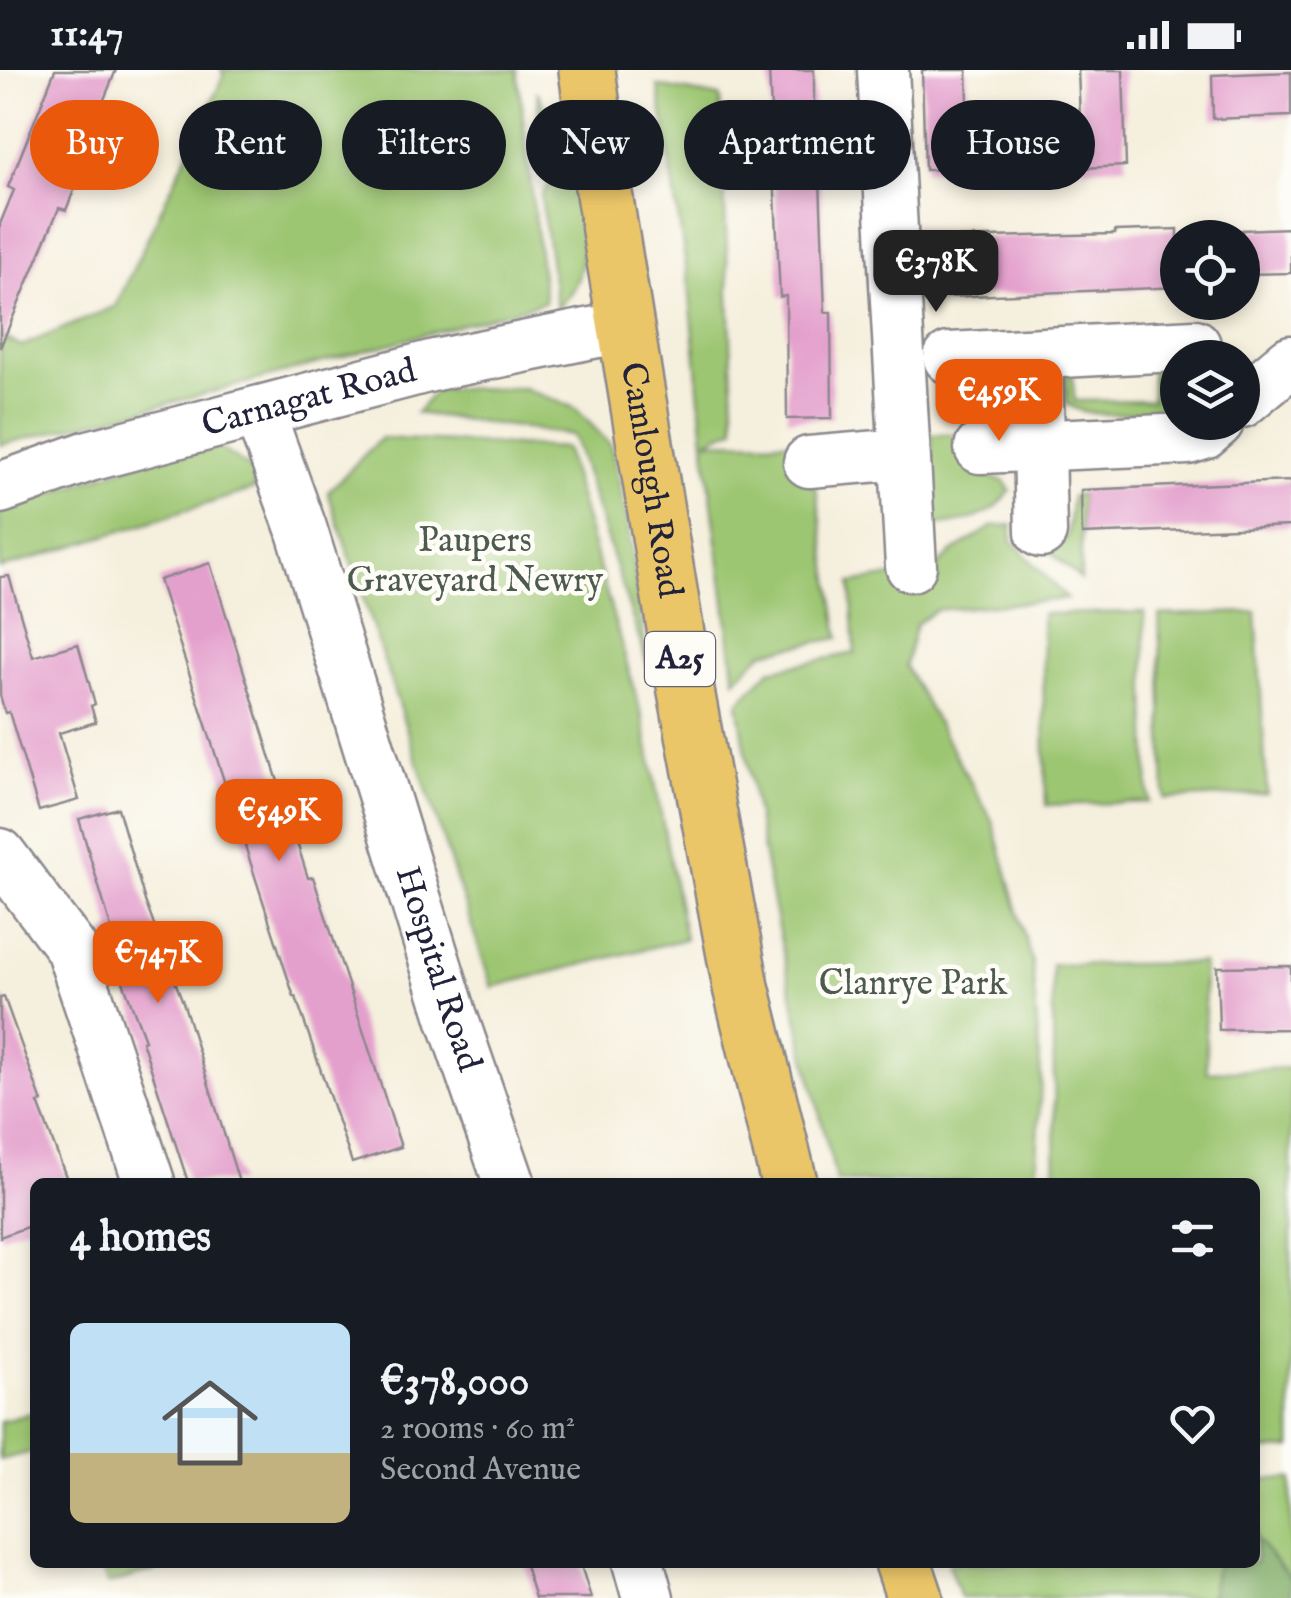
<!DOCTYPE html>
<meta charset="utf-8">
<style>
:root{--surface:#171b24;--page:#242831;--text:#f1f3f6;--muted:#9ea1a6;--line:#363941;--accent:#ea580c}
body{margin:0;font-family:"IM FELL English",serif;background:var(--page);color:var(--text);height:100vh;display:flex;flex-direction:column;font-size:38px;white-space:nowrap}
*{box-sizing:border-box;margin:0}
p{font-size:32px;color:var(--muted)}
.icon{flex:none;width:55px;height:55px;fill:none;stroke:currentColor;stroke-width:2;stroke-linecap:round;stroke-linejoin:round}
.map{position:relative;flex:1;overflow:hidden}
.panel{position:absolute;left:30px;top:1108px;width:1230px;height:390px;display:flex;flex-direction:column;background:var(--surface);border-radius:15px;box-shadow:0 5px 15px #0003}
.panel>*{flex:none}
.guide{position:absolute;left:30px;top:30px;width:1232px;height:90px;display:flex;gap:20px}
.tools{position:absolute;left:1160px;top:150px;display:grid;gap:20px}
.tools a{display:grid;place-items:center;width:100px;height:100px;border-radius:50%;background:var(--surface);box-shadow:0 5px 15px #0003;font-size:50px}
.price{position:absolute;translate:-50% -85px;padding:0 22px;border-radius:20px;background:var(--accent);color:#fff;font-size:32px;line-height:65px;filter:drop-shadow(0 2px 5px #0008)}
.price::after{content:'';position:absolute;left:50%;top:60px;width:30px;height:22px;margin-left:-15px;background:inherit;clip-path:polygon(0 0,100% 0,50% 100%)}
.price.on{background:#222;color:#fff}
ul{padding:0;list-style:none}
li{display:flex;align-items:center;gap:30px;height:250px;padding:0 40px}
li+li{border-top:2px solid var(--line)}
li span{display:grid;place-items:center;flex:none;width:280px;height:200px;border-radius:15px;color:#555}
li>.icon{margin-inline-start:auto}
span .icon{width:120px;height:120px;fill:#fffc;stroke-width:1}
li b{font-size:42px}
h2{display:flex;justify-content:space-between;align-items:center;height:120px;padding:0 40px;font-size:42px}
.tag{padding:0 35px;border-radius:45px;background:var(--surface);box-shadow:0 5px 15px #0003;font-size:35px;line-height:90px}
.tag.on{background:var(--accent);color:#fff}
.status{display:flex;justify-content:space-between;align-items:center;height:70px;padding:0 50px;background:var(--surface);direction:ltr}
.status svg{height:28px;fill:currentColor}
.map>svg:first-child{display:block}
.green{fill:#9dc672;stroke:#607456;stroke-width:2.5}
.forest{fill:#7eab64;stroke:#506650;stroke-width:2.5}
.building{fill:#e4a0cd}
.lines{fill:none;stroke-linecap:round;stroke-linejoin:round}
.minor-casing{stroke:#8c888c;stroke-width:55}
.major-casing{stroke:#8c888c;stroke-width:60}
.minor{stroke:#fff;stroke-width:50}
.major{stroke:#ebc669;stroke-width:55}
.labels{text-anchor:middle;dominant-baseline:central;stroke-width:9;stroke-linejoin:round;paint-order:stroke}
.shield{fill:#fdfcf7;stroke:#646373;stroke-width:2.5}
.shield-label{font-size:32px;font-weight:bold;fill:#22223b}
.street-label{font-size:35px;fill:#22223b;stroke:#fdfcf7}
.park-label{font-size:35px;fill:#4d5b4e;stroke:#fdfcf7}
</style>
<div class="status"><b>11:47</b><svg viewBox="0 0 49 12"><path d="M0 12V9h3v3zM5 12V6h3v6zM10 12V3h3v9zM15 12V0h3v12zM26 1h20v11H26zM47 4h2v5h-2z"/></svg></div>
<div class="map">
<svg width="1291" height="1528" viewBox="0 0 1291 1528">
<rect width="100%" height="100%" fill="#fdfcf7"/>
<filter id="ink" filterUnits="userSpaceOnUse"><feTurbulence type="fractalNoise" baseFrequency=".01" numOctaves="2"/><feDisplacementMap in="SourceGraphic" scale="20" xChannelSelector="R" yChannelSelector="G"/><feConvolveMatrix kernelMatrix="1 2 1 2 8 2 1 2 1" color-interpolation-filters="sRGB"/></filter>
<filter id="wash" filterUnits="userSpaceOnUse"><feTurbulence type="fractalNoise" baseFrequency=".0048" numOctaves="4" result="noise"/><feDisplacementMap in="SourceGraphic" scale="40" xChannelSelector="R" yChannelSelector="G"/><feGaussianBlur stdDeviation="2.25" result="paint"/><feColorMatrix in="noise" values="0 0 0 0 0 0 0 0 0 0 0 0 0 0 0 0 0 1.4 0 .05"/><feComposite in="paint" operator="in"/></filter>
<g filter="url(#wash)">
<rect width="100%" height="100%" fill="#f5efdd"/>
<g class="green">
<polygon points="221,0 517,0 545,232 190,328 0,375 0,266 22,276 116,236 224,5"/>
<polygon points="658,16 720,27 735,358 706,371 802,372 802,409 816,418 839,568 763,582 735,610 704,371 689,215"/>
<polygon points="537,21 570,90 543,96"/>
<path d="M577 113C582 158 595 205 557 238L541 127 549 114Z"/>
<path d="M1152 298 1177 299V338C1148 340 1090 353 1067 333L1065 304 1072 305 1075 331 1152 330Z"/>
<polygon points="523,318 575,338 611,375 627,449 648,596 573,365 416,343 437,319"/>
<path d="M971 363V402L1004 411 1010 421C992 449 964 452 933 456L931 365Z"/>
<polygon points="381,368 565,378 643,650 685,869 492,917 328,422"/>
<polygon points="219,378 256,402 254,419 0,499 0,441 172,381"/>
<polygon points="1081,424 1081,510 1037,470 1067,468 1072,426"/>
<path d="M1012 455V471L1067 529 936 540 916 554 905 596 993 752 1032 893 1041 1008 1036 1112H837C795 954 763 794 738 633L770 600 855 583 851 513 935 499 951 483 993 456Z"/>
<polygon points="1144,542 1149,732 1046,735 1042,544"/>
<polygon points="1256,542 1267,724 1165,729 1159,545"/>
<polygon points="1203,893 1207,1002 1291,998 1291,1378 1255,1381 1255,1112 1056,1112 1052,895"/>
<polygon points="35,1342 35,1381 0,1390 0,1352"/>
<polygon points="1255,1409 1291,1409 1291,1528 960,1528 948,1493 1255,1492"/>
<polygon points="101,1493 101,1492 183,1493 107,1514"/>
</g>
<polygon class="forest" points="1255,1468 1291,1509 1291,1528 1210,1528 1215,1501 1220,1493 1255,1492"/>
<g id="blocks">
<g class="building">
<polygon points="55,0 116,0 92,59 98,61 66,140 59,138 0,278 0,154 14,120 8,117"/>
<polygon points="769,0 814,0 814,84 819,84 825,242 831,242 832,348 787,349 786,226 780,227"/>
<polygon points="922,0 967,0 970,99 925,100"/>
<polygon points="1078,0 1123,0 1126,96 1082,98"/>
<polygon points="1291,2 1291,46 1213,49 1212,5"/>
<polygon points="1291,158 1291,203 1242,204 1242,160"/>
<polygon points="1178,159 1178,217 948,227 947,168 1115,164 1115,161"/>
<polygon points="1291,411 1291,456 1082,464 1081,420"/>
<polygon points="210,493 308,808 313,807 401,1077 352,1093 296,927 294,927 159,510"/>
<polygon points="9,506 33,587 78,574 95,634 91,636 96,652 59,663 79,730 39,741 9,642 5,643 0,625 0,507"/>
<polygon points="118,738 145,831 184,935 239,1112 188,1112 142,971 145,970 105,864 112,861 79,749"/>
<polygon points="1291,896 1291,959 1219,960 1217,897"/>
<polygon points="4,927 42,1032 38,1033 68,1112 35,1112 35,1154 0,1167 0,928"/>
<polygon points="524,1492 580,1492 591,1528 535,1528"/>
</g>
</g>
</g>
<g filter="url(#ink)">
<use href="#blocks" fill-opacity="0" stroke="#8c888c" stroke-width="2.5"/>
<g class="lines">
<defs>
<g id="minor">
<polyline points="883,0 911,496"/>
<polyline points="1037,284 1041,462"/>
<polyline points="949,288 1195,275"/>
<polyline points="1242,332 1291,291"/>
<path id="s1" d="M259 342 301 458 452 947 509 1112"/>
<polyline points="980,378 1188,369 1204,364 1218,352"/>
<polyline points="809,392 903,384"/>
<path id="s2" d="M0 418 89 386 435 295 597 262 626 260"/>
<polyline points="0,784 71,878 149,1112"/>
<polyline points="638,1492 648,1528"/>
</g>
<g id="major">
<path id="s3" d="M587 0 603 117 681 594 741 917 789 1112"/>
<polyline points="903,1492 915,1528"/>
</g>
</defs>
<use href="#minor" class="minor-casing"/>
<use href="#major" class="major-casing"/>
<use href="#minor" class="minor"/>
<use href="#major" class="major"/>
</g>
</g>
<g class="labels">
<rect class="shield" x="645" y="562" width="70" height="54" rx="8"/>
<g class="shield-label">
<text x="680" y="589">A25</text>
</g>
<g class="street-label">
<text stroke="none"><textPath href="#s2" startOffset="322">Carnagat Road</textPath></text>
<text stroke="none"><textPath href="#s3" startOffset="415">Camlough Road</textPath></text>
<text stroke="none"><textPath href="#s1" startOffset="585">Hospital Road</textPath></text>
</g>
<g class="park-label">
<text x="475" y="471">Paupers<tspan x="475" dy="40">Graveyard Newry</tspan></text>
<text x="913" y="914">Clanrye Park</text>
</g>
</g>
</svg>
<div class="tools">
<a><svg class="icon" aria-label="locate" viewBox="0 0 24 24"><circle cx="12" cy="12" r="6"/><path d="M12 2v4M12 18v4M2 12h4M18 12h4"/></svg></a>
<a><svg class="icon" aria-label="layers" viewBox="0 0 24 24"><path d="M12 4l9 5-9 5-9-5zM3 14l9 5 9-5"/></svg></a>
</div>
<b class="price on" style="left:936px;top:245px">€378K</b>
<b class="price" style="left:999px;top:374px">€459K</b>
<b class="price" style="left:279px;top:794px">€549K</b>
<b class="price" style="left:158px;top:936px">€747K</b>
<div class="guide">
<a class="tag on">Buy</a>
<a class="tag">Rent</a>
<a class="tag">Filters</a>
<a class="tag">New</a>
<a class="tag">Apartment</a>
<a class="tag">House</a>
</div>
<section class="panel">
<h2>4 homes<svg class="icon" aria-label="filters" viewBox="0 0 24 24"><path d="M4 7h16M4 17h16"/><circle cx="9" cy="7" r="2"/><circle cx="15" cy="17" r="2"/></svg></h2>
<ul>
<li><span style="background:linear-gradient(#bfe0f5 65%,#c2b280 0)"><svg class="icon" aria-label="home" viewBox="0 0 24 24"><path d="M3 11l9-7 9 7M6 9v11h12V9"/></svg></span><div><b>€378,000</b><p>2 rooms · 60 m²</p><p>Second Avenue</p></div><svg class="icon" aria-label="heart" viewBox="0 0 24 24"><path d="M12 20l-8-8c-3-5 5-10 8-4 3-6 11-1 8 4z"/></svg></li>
</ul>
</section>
</div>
